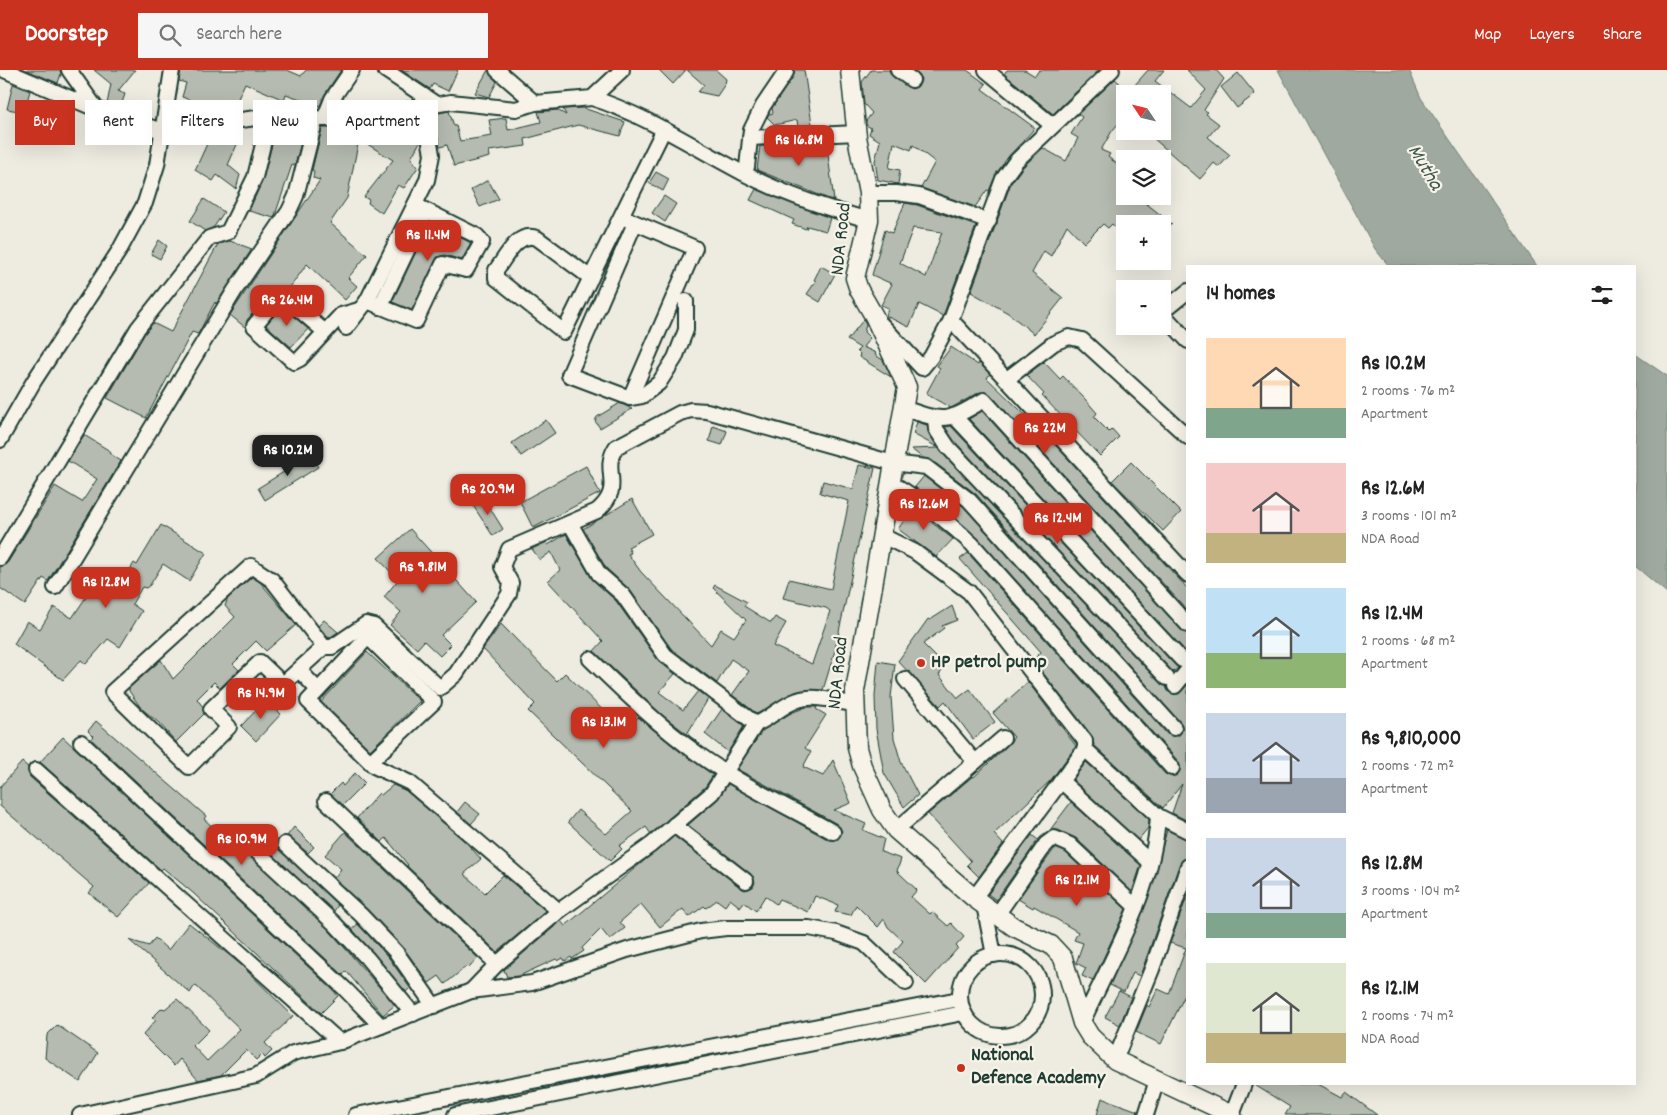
<!DOCTYPE html>
<meta charset="utf-8">
<style>
:root{--surface:#fff;--page:#f6f6f6;--text:#222;--muted:#767676;--accent:#c8321e}
body{margin:0;font-family:Dekko,sans-serif;background:var(--page);color:var(--text);height:100vh;display:flex;flex-direction:column;font-size:19px;white-space:nowrap}
*{box-sizing:border-box;margin:0}
p{font-size:16px;color:var(--muted)}
.icon{flex:none;width:28px;height:28px;fill:none;stroke:currentColor;stroke-width:2;stroke-linecap:round;stroke-linejoin:round}
.map{position:relative;flex:1;overflow:hidden}
.details{position:absolute;left:1186px;top:195px;width:450px;height:820px;display:flex;flex-direction:column;background:var(--surface);border-radius:0px;box-shadow:0 5px 20px #0002}
.details>*{flex:none}
.top-card{position:absolute;left:15px;top:30px;width:475px;height:45px;display:flex;gap:10px}
.needle{width:32px;rotate:305deg}
.controls{position:absolute;left:1116px;top:15px;display:grid;gap:10px}
.controls a{display:grid;place-items:center;width:55px;height:55px;border-radius:0px;background:var(--surface);box-shadow:0 5px 20px #0002;font-size:25px}
.price{position:absolute;translate:-50% -42px;padding:0 11px;border-radius:10px;background:var(--accent);color:#fff;font-size:16px;line-height:32px;filter:drop-shadow(0 1px 2px #0008)}
.price::after{content:'';position:absolute;left:50%;top:30px;width:15px;height:11px;margin-left:-8px;background:inherit;clip-path:polygon(0 0,100% 0,50% 100%)}
.price.active{background:#222;color:#fff}
ul{padding:0;list-style:none}
li{display:flex;align-items:center;gap:15px;height:125px;padding:0 20px}
li span{display:grid;place-items:center;flex:none;width:140px;height:100px;border-radius:0px;color:#555}
li>.icon{margin-inline-start:auto}
span .icon{width:60px;height:60px;fill:#fffc;stroke-width:1}
li b{font-size:21px}
h2{display:flex;justify-content:space-between;align-items:center;height:60px;padding:0 20px;font-size:21px}
.tag{padding:0 18px;border-radius:0px;background:var(--surface);box-shadow:0 5px 20px #0002;font-size:18px;line-height:45px}
.tag.active{background:var(--accent);color:#fff}
header{display:flex;align-items:center;gap:30px;box-sizing:border-box;height:70px;padding:0 25px;background:var(--accent);color:#fff}
header strong{font-size:24px}
nav{display:flex;gap:28px;margin-inline-start:auto;font-size:18px}
.search{width:350px;height:45px;background:var(--page);display:flex;align-items:center;gap:12px;box-sizing:border-box;padding:0 18px;border-radius:0px;color:var(--muted);font-size:19px}
.map>svg:first-child{display:block}
.water{fill:#9fa99f;stroke:#6c7e74}
.building{fill:#b5bbb0;stroke:#1f3d34;fill-rule:evenodd}
.lines{fill:none;stroke-linecap:round;stroke-linejoin:round}
.minor-casing{stroke:#1f3d34;stroke-width:18}
.major-casing{stroke:#1f3d34;stroke-width:21}
.minor{stroke:#f7f3e8;stroke-width:14}
.major{stroke:#f7f3e8;stroke-width:18}
.poi-dot{fill:#c8321e;stroke:#f7f3e8;stroke-width:2}
.labels{text-anchor:middle;dominant-baseline:central;stroke-width:4.5;stroke-linejoin:round;paint-order:stroke}
.street-label{font-size:20px;fill:#1f3d34;stroke:#f7f3e8}
.poi-label{font-size:20px;font-weight:bold;fill:#1f3d34;stroke:#f7f3e8;text-anchor:start}
.water-label{font-size:21px;font-style:italic;fill:#3f584f;stroke:#f7f3e8}
</style>
<header>
<strong>Doorstep</strong>
<div class="search"><svg class="icon" aria-label="search" viewBox="0 0 24 24"><circle cx="10" cy="10" r="6"/><path d="M15 15l6 6"/></svg>Search here</div>
<nav><a>Map</a><a>Layers</a><a>Share</a></nav>
</header>
<div class="map">
<svg width="1667" height="1045" viewBox="0 0 1667 1045">
<rect width="100%" height="100%" fill="#eeece1"/>
<filter id="ink" filterUnits="userSpaceOnUse"><feTurbulence type="fractalNoise" baseFrequency=".02" numOctaves="2"/><feDisplacementMap in="SourceGraphic" scale="10" xChannelSelector="R" yChannelSelector="G"/><feConvolveMatrix kernelMatrix="1 2 1 2 8 2 1 2 1" color-interpolation-filters="sRGB"/></filter>
<g filter="url(#ink)">
<g class="water">
<polygon points="1278,0 1409,0 1421,28 1537,196 1389,196 1375,179"/>
<polygon points="1635,284 1667,306 1667,523 1635,496"/>
</g>
<g class="building">
<polygon points="26,0 60,0 61,4 58,13"/>
<polygon points="94,0 135,0 118,21 125,24 121,36 107,34 111,14"/>
<polygon points="181,0 287,0 301,6 306,0 341,0 325,24 320,36 286,24 284,30 245,13 236,33 239,34 235,42 227,43 182,27 186,13 179,11"/>
<polygon points="401,0 458,0 448,21 433,14 430,19"/>
<polygon points="488,0 497,12 489,27 475,23"/>
<polygon points="659,0 686,0 673,14"/>
<polygon points="687,0 716,0 726,9 725,14 717,26 698,22 704,15"/>
<polygon points="794,0 804,0 812,54 798,57 797,50 775,55 767,47 769,44 773,43 772,38 793,7"/>
<polygon points="871,0 889,0 893,7 912,19 919,15 921,10 920,6 913,0 967,0 986,14 982,19 1035,58 1009,86 996,104 989,121 987,120 975,137 921,118 935,92 913,75 911,80 894,73 889,98 900,100 898,114 878,110 875,91 880,71 869,64 871,58 866,55 866,51 872,43 864,34 862,12"/>
<polygon points="1007,0 1025,0 1035,6 1039,0 1099,0 1053,44 1004,4"/>
<polygon points="1148,0 1164,0 1155,11 1191,38 1206,20 1187,0 1216,0 1224,9 1204,40 1208,42 1206,44 1219,54 1208,67 1230,85 1219,97 1214,93 1200,109 1145,61 1162,61 1162,24 1127,24"/>
<polygon points="1238,3 1255,24 1237,38 1221,17"/>
<polygon points="1115,9 1125,18 1125,46 1112,61 1101,80 1110,84 1108,87 1125,100 1125,126 1137,126 1172,154 1125,154 1125,167 1112,154 1108,158 1103,154 1084,173 1067,155 1051,186 1044,181 1032,203 1063,228 1034,264 1008,243 971,222 1011,113 1023,97 1043,78 1066,91 1078,68 1071,64 1082,47 1078,44"/>
<polygon points="13,14 30,21 24,42 7,39"/>
<polygon points="583,38 625,52 620,66 578,55 525,69 526,76 489,81 490,87 454,96 447,75 440,77 437,64 429,45 449,41 454,56 456,56 460,71 492,66 489,50 506,48 508,60 541,52 538,42 557,40 566,45 563,39"/>
<polygon points="277,55 305,57 295,96 292,95 274,148 249,141 263,109"/>
<polygon points="404,57 418,63 421,70 411,88 418,97 404,118 398,115 382,143 368,133 369,130 364,127 393,90 359,69 347,128 330,153 367,185 348,208 357,216 345,230 307,194 288,220 280,217 272,220 247,250 246,258 230,245 320,110 313,108 314,101 312,100 322,58 350,58 399,71"/>
<polygon points="221,62 239,70 228,95 240,105 236,119 217,105 213,111 195,100 212,63"/>
<polygon points="795,75 827,77 834,131 757,100 760,76"/>
<polygon points="656,102 669,109 663,121 649,113"/>
<polygon points="488,110 499,129 480,137 471,120"/>
<polygon points="756,119 830,148 826,161 807,156 806,159 792,154 794,150 750,130"/>
<polygon points="664,126 676,134 665,152 652,143"/>
<polygon points="204,129 224,142 214,157 205,161 190,151"/>
<path d="M905 133 917 135 976 156 943 246 919 234 909 257 886 246 888 238 881 235 892 214 872 205 885 160 892 163ZM913 158 942 162 926 207 900 193Z"/>
<polygon points="430,152 471,173 462,190 445,185 437,187 412,240 392,232"/>
<polygon points="159,170 167,176 160,189 151,184"/>
<polygon points="230,171 252,179 216,234 215,232 198,264 192,262 146,348 107,328 145,263 153,253 171,262 218,174"/>
<polygon points="821,196 835,204 820,232 807,224 816,211 814,210"/>
<polygon points="282,236 308,259 291,277 266,255"/>
<polygon points="864,249 866,255 864,262 870,268 863,277 876,283 875,285 883,290 891,307 859,287 860,284 857,281 860,278 847,270"/>
<polygon points="951,277 978,295 979,293 990,304 987,308 1047,366 1188,519 1188,541 990,324 980,322 951,338 926,324 940,298 937,296"/>
<polygon points="1044,292 1060,309 1063,306 1085,329 1097,343 1094,347 1109,362 1112,359 1119,367 1100,386 1042,326 1044,324 1026,305"/>
<polygon points="620,333 632,339 600,358 595,351 597,347"/>
<polygon points="982,341 1182,561 1188,564 1186,582 969,349"/>
<polygon points="546,350 555,363 521,386 512,373"/>
<polygon points="917,352 927,355 929,363 937,377 913,364"/>
<polygon points="713,356 727,361 722,375 709,371"/>
<polygon points="951,356 1178,598 1173,602 955,372 945,357"/>
<polygon points="84,365 110,381 109,383 121,391 48,511 43,508 25,535 0,518 0,497 8,492 55,416 82,432 97,409 68,391"/>
<polygon points="938,378 1161,614 1166,616 1169,622 1179,624 1188,614 1188,751 1172,743 1182,714 1163,738 1094,675 1092,666 1033,590 1041,582 960,489 968,483 1165,704 1170,706 1177,705 1180,700 1179,692 978,468 915,417 924,406 963,436 1167,664 1172,666 1179,665 1182,660 1181,653 976,424 931,390 923,388 911,379"/>
<polygon points="311,385 318,397 265,430 258,418"/>
<polygon points="1131,392 1181,442 1163,461 1112,411"/>
<polygon points="859,395 875,398 834,584 823,620 795,622 757,644 732,625 749,601 731,589 717,613 671,579 630,520 606,498 583,459 632,429 652,464 628,477 631,483 628,484 641,502 711,575 721,559 734,567 746,550 713,518 715,515 747,532 744,536 771,553 775,547 786,553 773,576 812,594 830,541 826,538 783,528 789,509 831,519 849,431 820,423 823,411 853,419"/>
<polygon points="586,396 600,423 533,458 520,432"/>
<polygon points="483,427 503,459 493,466 472,434"/>
<polygon points="901,429 953,469 936,487 898,459 908,445 902,440"/>
<polygon points="161,455 206,483 189,511 163,494 150,515 146,518 142,517 132,534 142,541 120,577 108,569 86,594 81,590 63,610 14,574 27,551 40,559 54,537 72,548 92,518 101,512 116,523 134,493 137,495"/>
<polygon points="410,459 476,532 441,565 451,575 440,586 424,571 417,579 390,555 401,542 384,527 398,510 378,488"/>
<polygon points="566,464 592,509 616,531 658,590 675,604 659,622 683,640 698,621 708,629 687,664 700,674 661,644 594,581 603,571 548,511 560,500 551,482 540,490 532,479 547,472 548,475"/>
<polygon points="252,507 260,512 296,555 266,581 256,571 233,594 239,600 220,618 214,612 197,629 203,637 204,644 176,672 159,653 141,638 129,621 129,618 161,590 173,609 235,547 225,536 228,528"/>
<polygon points="952,536 957,550 942,556 944,558 923,574 945,596 939,605 958,628 970,619 995,652 973,669 945,631 940,636 898,591 928,549 930,550"/>
<polygon points="324,550 338,562 329,568 318,556"/>
<polygon points="501,554 557,611 565,603 623,660 625,662 638,647 678,680 713,705 705,717 651,764 646,757 619,776 622,779 610,791 568,752 578,740 606,764 632,741 528,641 535,634 483,579"/>
<polygon points="367,582 420,631 370,680 321,632"/>
<polygon points="878,591 895,594 891,627 894,668 901,692 918,725 904,737 884,703 876,659 875,626"/>
<polygon points="1028,612 1076,676 1051,710 994,764 1003,774 979,807 967,795 971,791 928,744 973,706 974,707 1009,674 1014,667 993,643"/>
<polygon points="266,630 281,644 256,671 241,656"/>
<polygon points="806,637 817,637 816,639 826,645 805,678 811,682 803,697 823,706 833,690 851,733 834,740 866,754 863,760 884,769 881,782 901,789 897,801 917,820 911,827 930,844 932,842 948,856 951,853 964,867 956,876 958,878 926,914 894,882 903,871 888,857 884,849 878,857 856,835 851,845 835,842 838,835 815,826 808,842 779,829 776,834 765,826 756,841 744,832 740,837 730,829 725,836 717,830 706,838 704,836 689,847 683,839 660,857 641,834 620,852 625,858 610,870 601,859 582,878 584,881 572,889 571,887 565,891 563,888 558,891 556,889 519,906 507,907 504,900 561,851 565,856 674,766 741,818 745,820 753,817 755,812 751,804 688,755 718,729 728,714 829,770 838,769 842,761 837,754 737,699 762,661 791,643"/>
<polygon points="722,639 744,656 728,682 705,664"/>
<polygon points="96,651 206,746 204,749 226,769 229,766 328,859 395,935 383,945 346,901 343,905 91,669 94,667 88,661"/>
<polygon points="63,667 333,920 338,926 321,943 193,823 163,798 161,800 40,692"/>
<polygon points="22,692 28,697 30,707 149,813 118,847 89,823 94,817 0,736 0,717"/>
<polygon points="1086,692 1149,749 1148,758 1138,770 1073,710"/>
<polygon points="355,703 365,713 343,735 330,724 341,713 343,716"/>
<polygon points="393,715 405,720 465,771 481,789 464,804 485,823 503,805 546,841 497,882 407,796 408,795 386,768 382,772 357,748 379,723 381,725"/>
<polygon points="465,732 480,744 471,754 457,742"/>
<polygon points="1071,732 1141,795 1132,822 1076,768 1058,760 1050,760"/>
<polygon points="294,757 314,777 308,783 287,766"/>
<polygon points="1167,760 1188,770 1188,787 1180,793 1140,906 1133,903 1124,922 1110,915 1148,829"/>
<polygon points="345,762 478,888 469,898 467,896 445,914 439,906 429,913 402,876 334,808 341,799 325,785"/>
<polygon points="1032,765 1038,770 996,830 988,824"/>
<polygon points="278,778 338,835 334,841 272,784"/>
<polygon points="1055,778 1065,782 1126,839 1093,911 1082,906 1086,898 1076,893 1083,873 1074,870 1078,862 1034,836 1033,838 1018,829"/>
<polygon points="1188,824 1188,919 1161,974 1136,962 1147,935 1149,937 1158,919 1169,924 1186,878 1170,873"/>
<polygon points="189,853 239,893 293,946 265,973 272,981 265,988 262,984 256,990 246,980 221,1005 198,1010 180,989 174,996 143,965 156,950 152,948 162,938 165,939 177,929 209,960 193,976 207,991 240,959 195,915 190,923 129,870 149,876 155,868 168,880"/>
<polygon points="358,854 389,888 410,918 406,922 352,859"/>
<polygon points="1119,921 1131,927 1120,955 1105,947"/>
<polygon points="57,955 98,983 80,1012 45,988 47,965"/>
<polygon points="1253,1014 1318,1014 1342,1027 1346,1022 1377,1045 1285,1045 1290,1037"/>
<polygon points="1102,1028 1138,1041 1137,1045 1097,1045"/>
</g>
<g class="lines">
<defs>
<g id="minor">
<polyline points="4,0 96,39 162,61 270,46 347,50 451,32 516,39 535,33 592,28 622,0"/>
<polyline points="69,0 96,38"/>
<polyline points="385,0 436,34"/>
<polyline points="497,0 535,33"/>
<polyline points="898,0 912,10"/>
<polyline points="986,0 1052,55"/>
<polyline points="1112,0 1016,91 1003,109 951,250 1188,505"/>
<path d="M592 28C646 45 693 77 743 103 783 124 825 138 869 150"/>
<polyline points="324,49 332,29 352,0"/>
<polyline points="750,68 857,63"/>
<polyline points="747,97 751,60 763,36 786,2"/>
<polyline points="868,123 897,123 919,126 989,151"/>
<polyline points="622,147 695,178 630,328 569,305 635,153"/>
<path d="M591 208 537 168C517 161 507 186 496 200V208L564 262 664 59"/>
<polyline points="367,231 416,251 443,194 466,200 482,172 477,166 415,135"/>
<polyline points="380,237 426,141"/>
<polyline points="1162,242 1188,221"/>
<polyline points="1162,243 1188,271"/>
<polyline points="881,254 922,298 931,287 951,250"/>
<polyline points="346,258 367,231 427,110 432,85 429,67 416,37"/>
<polyline points="324,261 284,227 279,226 254,256 294,292 300,289 341,245 359,240"/>
<polyline points="1007,309 1054,273 1069,267 1082,270 1188,367"/>
<polyline points="630,328 642,326 659,313 675,288 686,260 686,231"/>
<path d="M903 338C944 352 946 353 984 330L1188 555"/>
<polyline points="954,346 1182,590"/>
<polyline points="935,349 936,359 948,377 1167,608"/>
<polyline points="0,370 34,311 119,181 145,133 157,95 172,0"/>
<path d="M890 412C921 430 946 450 972 474L1172 698"/>
<polyline points="881,465 915,482 969,522 1085,671 1085,679 974,828"/>
<polyline points="0,488 138,258 209,168 228,162 255,107 270,46"/>
<polyline points="55,517 235,220 289,141 296,126 316,48"/>
<path d="M324 577 283 614 260 592 211 639 229 657 189 697 112 622 251 496 272 510 324 577H332L366 554 374 556 440 618 456 604 509 524 511 513 502 497 509 479 597 441C626 416 600 402 616 377L680 343 691 340 707 341 893 393 926 397 969 430 1174 658"/>
<path d="M590 589C624 622 659 656 698 684 740 714 788 737 833 762"/>
<polyline points="299,600 318,620"/>
<polyline points="905,609 975,692"/>
<polyline points="1175,616 1188,600"/>
<path d="M756 654C771 648 782 635 798 630 814 624 837 632 854 634"/>
<polyline points="81,672 345,919 381,956"/>
<polyline points="370,692 434,632 368,567 308,631 370,692 374,696 410,713 559,841"/>
<polyline points="36,700 340,972 471,921 497,894 559,841 651,775 712,723 756,654 665,585 623,525 599,504 570,453"/>
<polyline points="1061,711 1150,792"/>
<polyline points="326,731 497,894"/>
<polyline points="1158,746 1188,761"/>
<polyline points="674,755 746,811"/>
<polyline points="896,760 1003,668"/>
<polyline points="285,774 361,845 396,882 434,936"/>
<polyline points="253,778 334,853 367,888 413,944"/>
<polyline points="984,835 994,885"/>
<polyline points="997,845 1046,774 1054,768 1070,775 1136,837"/>
<circle cx="1001" cy="925" r="41"/>
<polyline points="471,921 532,913 627,880 701,861 726,858 809,858 836,863 864,873 906,913"/>
<path d="M1082 953C1112 887 1154 819 1158 746L1085 679"/>
<polyline points="1115,990 1152,899 1188,796"/>
<polyline points="80,1045 256,1006 293,983 340,972"/>
<polyline points="356,1045 959,929"/>
<polyline points="455,1045 963,943"/>
<polyline points="1146,1045 1157,1010"/>
<polyline points="1232,1045 1244,1014"/>
</g>
<polyline id="major" points="850,0 857,67 868,123 869,150 855,208 859,220 874,246 907,317 855,621 857,678 862,696 882,740 896,760 974,828 1014,857 1051,875 1063,888 1082,953 1090,966 1115,990 1232,1045"/>
</defs>
<use href="#minor" class="minor-casing"/>
<use href="#major" class="major-casing"/>
<use href="#minor" class="minor"/>
<use href="#major" class="major"/>
</g>
</g>
<g class="poi-dot">
<circle cx="921" cy="593" r="5"/>
<circle cx="961" cy="998" r="5"/>
</g>
<g class="labels">
<g class="street-label">
<text transform="translate(842 169) rotate(-84)">NDA Road</text>
<text transform="translate(839 603) rotate(-84)">NDA Road</text>
</g>
<g class="poi-label">
<text x="931" y="593">HP petrol pump</text>
<text x="971" y="986">National<tspan x="971" dy="23">Defence Academy</tspan></text>
</g>
<g class="water-label">
<text transform="translate(1424 98) rotate(59)">Mutha</text>
</g>
</g>
</svg>
<div class="controls">
<a><svg class="needle" viewBox="-14 -14 28 28"><path d="M0-13l5 13h-10z" fill="#e53935"/><path d="M0 13l5-13h-10z" fill="#767676"/></svg></a>
<a><svg class="icon" aria-label="layers" viewBox="0 0 24 24"><path d="M12 4l9 5-9 5-9-5zM3 14l9 5 9-5"/></svg></a>
<a>+</a>
<a>−</a>
</div>
<b class="price" style="left:799px;top:97px">Rs 16.8M</b>
<b class="price" style="left:428px;top:192px">Rs 11.4M</b>
<b class="price" style="left:287px;top:257px">Rs 26.4M</b>
<b class="price" style="left:1045px;top:385px">Rs 22M</b>
<b class="price active" style="left:288px;top:407px">Rs 10.2M</b>
<b class="price" style="left:488px;top:446px">Rs 20.9M</b>
<b class="price" style="left:924px;top:461px">Rs 12.6M</b>
<b class="price" style="left:1058px;top:475px">Rs 12.4M</b>
<b class="price" style="left:423px;top:524px">Rs 9.81M</b>
<b class="price" style="left:106px;top:539px">Rs 12.8M</b>
<b class="price" style="left:261px;top:650px">Rs 14.9M</b>
<b class="price" style="left:604px;top:679px">Rs 13.1M</b>
<b class="price" style="left:242px;top:796px">Rs 10.9M</b>
<b class="price" style="left:1077px;top:837px">Rs 12.1M</b>
<div class="top-card">
<a class="tag active">Buy</a>
<a class="tag">Rent</a>
<a class="tag">Filters</a>
<a class="tag">New</a>
<a class="tag">Apartment</a>
</div>
<section class="details">
<h2>14 homes<svg class="icon" aria-label="filters" viewBox="0 0 24 24"><path d="M4 7h16M4 17h16"/><circle cx="9" cy="7" r="2"/><circle cx="15" cy="17" r="2"/></svg></h2>
<ul>
<li><span style="background:linear-gradient(#ffd9b3 70%,#7fa58c 0)"><svg class="icon" aria-label="home" viewBox="0 0 24 24"><path d="M3 11l9-7 9 7M6 9v11h12V9"/></svg></span><div><b>Rs 10.2M</b><p>2 rooms · 76 m²</p><p>Apartment</p></div></li>
<li><span style="background:linear-gradient(#f6c9c9 70%,#c2b280 0)"><svg class="icon" aria-label="home" viewBox="0 0 24 24"><path d="M3 11l9-7 9 7M6 9v11h12V9"/></svg></span><div><b>Rs 12.6M</b><p>3 rooms · 101 m²</p><p>NDA Road</p></div></li>
<li><span style="background:linear-gradient(#bfe0f5 65%,#8fb573 0)"><svg class="icon" aria-label="home" viewBox="0 0 24 24"><path d="M3 11l9-7 9 7M6 9v11h12V9"/></svg></span><div><b>Rs 12.4M</b><p>2 rooms · 68 m²</p><p>Apartment</p></div></li>
<li><span style="background:linear-gradient(#c9d6e8 65%,#9aa5b1 0)"><svg class="icon" aria-label="home" viewBox="0 0 24 24"><path d="M3 11l9-7 9 7M6 9v11h12V9"/></svg></span><div><b>Rs 9,810,000</b><p>2 rooms · 72 m²</p><p>Apartment</p></div></li>
<li><span style="background:linear-gradient(#c9d6e8 75%,#7fa58c 0)"><svg class="icon" aria-label="home" viewBox="0 0 24 24"><path d="M3 11l9-7 9 7M6 9v11h12V9"/></svg></span><div><b>Rs 12.8M</b><p>3 rooms · 104 m²</p><p>Apartment</p></div></li>
<li><span style="background:linear-gradient(#dfe7d0 70%,#c2b280 0)"><svg class="icon" aria-label="home" viewBox="0 0 24 24"><path d="M3 11l9-7 9 7M6 9v11h12V9"/></svg></span><div><b>Rs 12.1M</b><p>2 rooms · 74 m²</p><p>NDA Road</p></div></li>
</ul>
</section>
</div>
